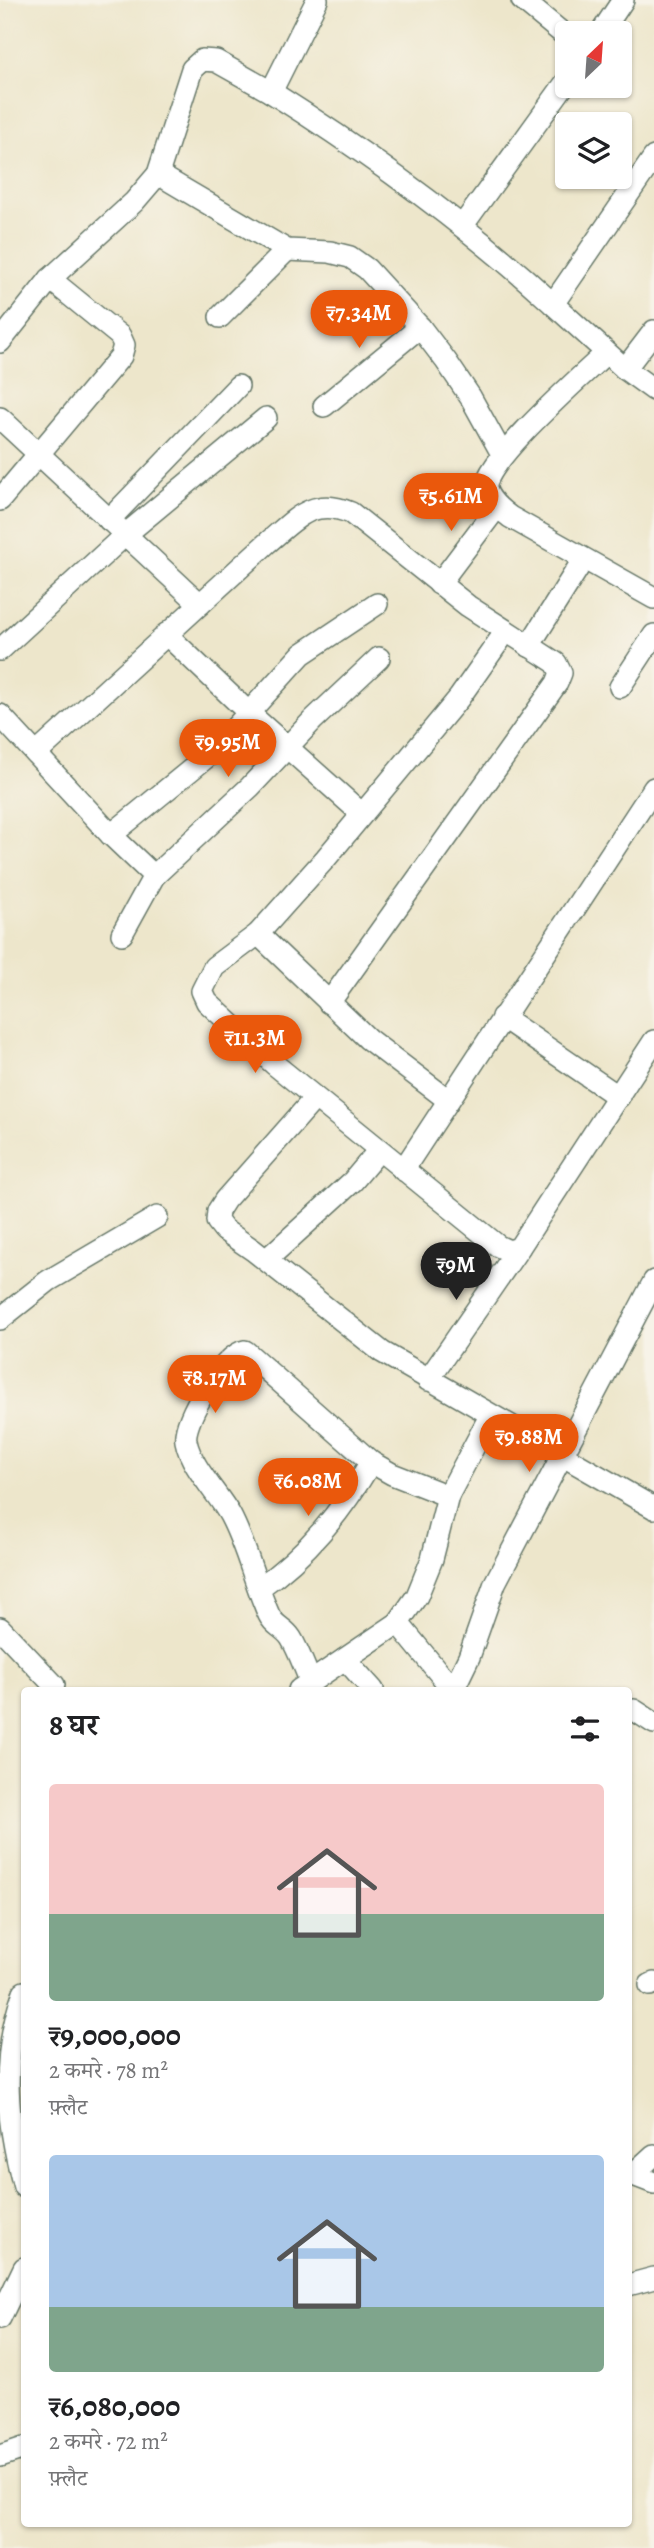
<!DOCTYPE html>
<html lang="hi">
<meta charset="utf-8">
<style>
:root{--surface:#fff;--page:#f6f6f6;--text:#202124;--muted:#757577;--accent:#ea580c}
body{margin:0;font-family:Alegreya,"Noto Serif Devanagari",serif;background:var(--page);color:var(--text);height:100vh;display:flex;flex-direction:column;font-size:26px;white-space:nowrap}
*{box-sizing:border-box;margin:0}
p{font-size:23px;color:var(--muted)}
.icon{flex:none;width:38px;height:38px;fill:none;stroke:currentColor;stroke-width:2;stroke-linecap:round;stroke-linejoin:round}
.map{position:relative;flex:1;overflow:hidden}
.drawer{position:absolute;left:21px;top:1687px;width:611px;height:840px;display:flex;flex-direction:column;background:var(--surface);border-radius:7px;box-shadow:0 2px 5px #0004}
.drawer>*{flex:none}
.needle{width:46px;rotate:25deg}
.buttons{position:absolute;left:555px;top:21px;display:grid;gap:14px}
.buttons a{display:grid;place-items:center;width:77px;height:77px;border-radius:7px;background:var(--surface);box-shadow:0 2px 5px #0004;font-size:35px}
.price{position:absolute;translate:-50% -60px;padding:0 16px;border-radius:24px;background:var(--accent);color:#fff;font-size:23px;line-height:46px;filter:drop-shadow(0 2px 4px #0008)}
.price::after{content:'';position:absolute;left:50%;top:42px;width:21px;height:16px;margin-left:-10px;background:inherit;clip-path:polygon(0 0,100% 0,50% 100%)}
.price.current{background:#222;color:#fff}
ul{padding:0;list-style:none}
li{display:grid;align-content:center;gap:14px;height:371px;padding:0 28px}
li span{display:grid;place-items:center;height:217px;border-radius:7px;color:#555}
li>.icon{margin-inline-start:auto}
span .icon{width:126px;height:126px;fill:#fffc;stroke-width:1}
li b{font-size:30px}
h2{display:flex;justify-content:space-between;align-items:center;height:84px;padding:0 28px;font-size:30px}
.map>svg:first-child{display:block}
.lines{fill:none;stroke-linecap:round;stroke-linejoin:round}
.minor-casing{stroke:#677869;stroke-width:24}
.minor{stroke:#fff;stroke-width:21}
</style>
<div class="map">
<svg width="654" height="2548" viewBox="0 0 654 2548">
<rect width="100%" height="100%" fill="#f7f3e8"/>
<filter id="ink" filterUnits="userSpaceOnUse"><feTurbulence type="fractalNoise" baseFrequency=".0143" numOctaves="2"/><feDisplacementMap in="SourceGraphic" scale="14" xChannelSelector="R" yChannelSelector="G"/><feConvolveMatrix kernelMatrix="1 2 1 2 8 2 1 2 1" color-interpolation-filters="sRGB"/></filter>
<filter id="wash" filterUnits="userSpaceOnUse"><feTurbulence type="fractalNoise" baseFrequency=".00686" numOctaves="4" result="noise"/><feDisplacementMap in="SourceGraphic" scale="28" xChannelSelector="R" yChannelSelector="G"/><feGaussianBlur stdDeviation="1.57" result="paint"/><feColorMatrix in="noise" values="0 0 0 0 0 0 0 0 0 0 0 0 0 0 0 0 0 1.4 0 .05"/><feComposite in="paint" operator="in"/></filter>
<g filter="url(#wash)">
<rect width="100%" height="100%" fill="#ede6cb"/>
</g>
<g filter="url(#ink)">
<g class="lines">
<defs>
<g id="minor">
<polyline points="522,0 567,37"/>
<polyline points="601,33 623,0"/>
<path d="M271 92C371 155 466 224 553 304L654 157"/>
<polyline points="158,174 287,250 330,252 350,257 367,269 420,327 446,361 471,398 502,454"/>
<polyline points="463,225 567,81"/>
<polyline points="553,304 625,369 654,331"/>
<polyline points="220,317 287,250"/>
<polyline points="0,342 50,279 134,202 158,174 192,69 202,60 216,61 271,92 317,0"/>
<path d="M606 353C585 373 480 465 486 489 489 501 501 510 510 517L654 598"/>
<polyline points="625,369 654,390"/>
<polyline points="324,406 420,327"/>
<polyline points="0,418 200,604"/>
<polyline points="0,500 121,356 124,345 120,336 50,279"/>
<polyline points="109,520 238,386"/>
<polyline points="439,584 497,507"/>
<polyline points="506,631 459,698 326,858 258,934 214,967 202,991 207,1002 274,1064 498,1246 509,1251 519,1248 654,1041"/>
<polyline points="166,634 250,714 362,814"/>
<polyline points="529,646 583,560"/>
<polyline points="0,650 125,535 266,418"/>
<polyline points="620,687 654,635"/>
<polyline points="0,715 111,835 154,876"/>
<path d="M36 754 267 543C295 520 312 496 351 513L468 606 556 663 561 673 557 683 329 1003"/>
<polyline points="111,835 214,751 302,654 377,604"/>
<polyline points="122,934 154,876 250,787 313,720 379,658"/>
<polyline points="258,934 368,1039 448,1100"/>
<polyline points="502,1017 619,1097"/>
<polyline points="315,1098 225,1200 218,1211 217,1221 224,1230 253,1250 382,1352 654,1508"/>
<polyline points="403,1170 654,788"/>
<polyline points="266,1260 353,1181 379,1150"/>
<polyline points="0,1319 48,1281 157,1217"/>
<polyline points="428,1380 519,1248"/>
<path d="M259 1588C308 1554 341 1512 371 1462"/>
<polyline points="398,1623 453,1690 469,1657 495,1583 654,1281"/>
<polyline points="0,1628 54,1685"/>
<polyline points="345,1659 373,1690"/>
<path d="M311 1682C304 1667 299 1651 291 1638 285 1628 274 1626 269 1615 254 1582 247 1547 230 1515 217 1492 191 1467 186 1441 182 1420 224 1354 245 1351L371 1462 392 1474 448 1496"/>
<polyline points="299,1690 398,1623 417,1596 432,1559 448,1496 490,1416"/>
<polyline points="634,1710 654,1723"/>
<polyline points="650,1985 654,1983"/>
<path d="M24 1992C0 2059 6 2119 24 2187"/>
<polyline points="628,2173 654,2183"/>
<polyline points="632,2175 654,2155"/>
<polyline points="628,2285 654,2278"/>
<polyline points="0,2318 24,2268"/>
<polyline points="0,2456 24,2448"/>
</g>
</defs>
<use href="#minor" class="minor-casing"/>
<use href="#minor" class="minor"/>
</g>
</g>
</svg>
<div class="buttons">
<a><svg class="needle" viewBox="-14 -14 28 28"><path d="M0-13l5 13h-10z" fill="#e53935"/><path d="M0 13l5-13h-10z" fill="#757577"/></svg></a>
<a><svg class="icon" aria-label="layers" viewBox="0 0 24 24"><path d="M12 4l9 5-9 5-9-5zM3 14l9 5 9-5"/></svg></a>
</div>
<b class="price" style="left:359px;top:350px">₹7.34M</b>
<b class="price" style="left:451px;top:533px">₹5.61M</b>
<b class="price" style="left:228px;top:779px">₹9.95M</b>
<b class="price" style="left:255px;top:1075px">₹11.3M</b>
<b class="price current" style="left:456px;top:1302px">₹9M</b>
<b class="price" style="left:215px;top:1415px">₹8.17M</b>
<b class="price" style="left:529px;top:1474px">₹9.88M</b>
<b class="price" style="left:308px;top:1518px">₹6.08M</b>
<section class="drawer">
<h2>8 घर<svg class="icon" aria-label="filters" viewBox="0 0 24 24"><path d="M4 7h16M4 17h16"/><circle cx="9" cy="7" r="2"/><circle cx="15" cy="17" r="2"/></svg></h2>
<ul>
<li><span style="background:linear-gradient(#f6c9c9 60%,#7fa58c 0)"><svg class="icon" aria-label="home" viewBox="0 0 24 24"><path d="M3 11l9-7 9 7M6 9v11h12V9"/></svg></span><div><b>₹9,000,000</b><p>2 कमरे · 78 m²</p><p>फ़्लैट</p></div></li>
<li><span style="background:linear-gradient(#a9c7e8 70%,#7fa58c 0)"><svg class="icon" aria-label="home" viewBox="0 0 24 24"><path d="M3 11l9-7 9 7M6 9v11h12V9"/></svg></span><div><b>₹6,080,000</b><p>2 कमरे · 72 m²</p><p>फ़्लैट</p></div></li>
</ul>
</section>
</div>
